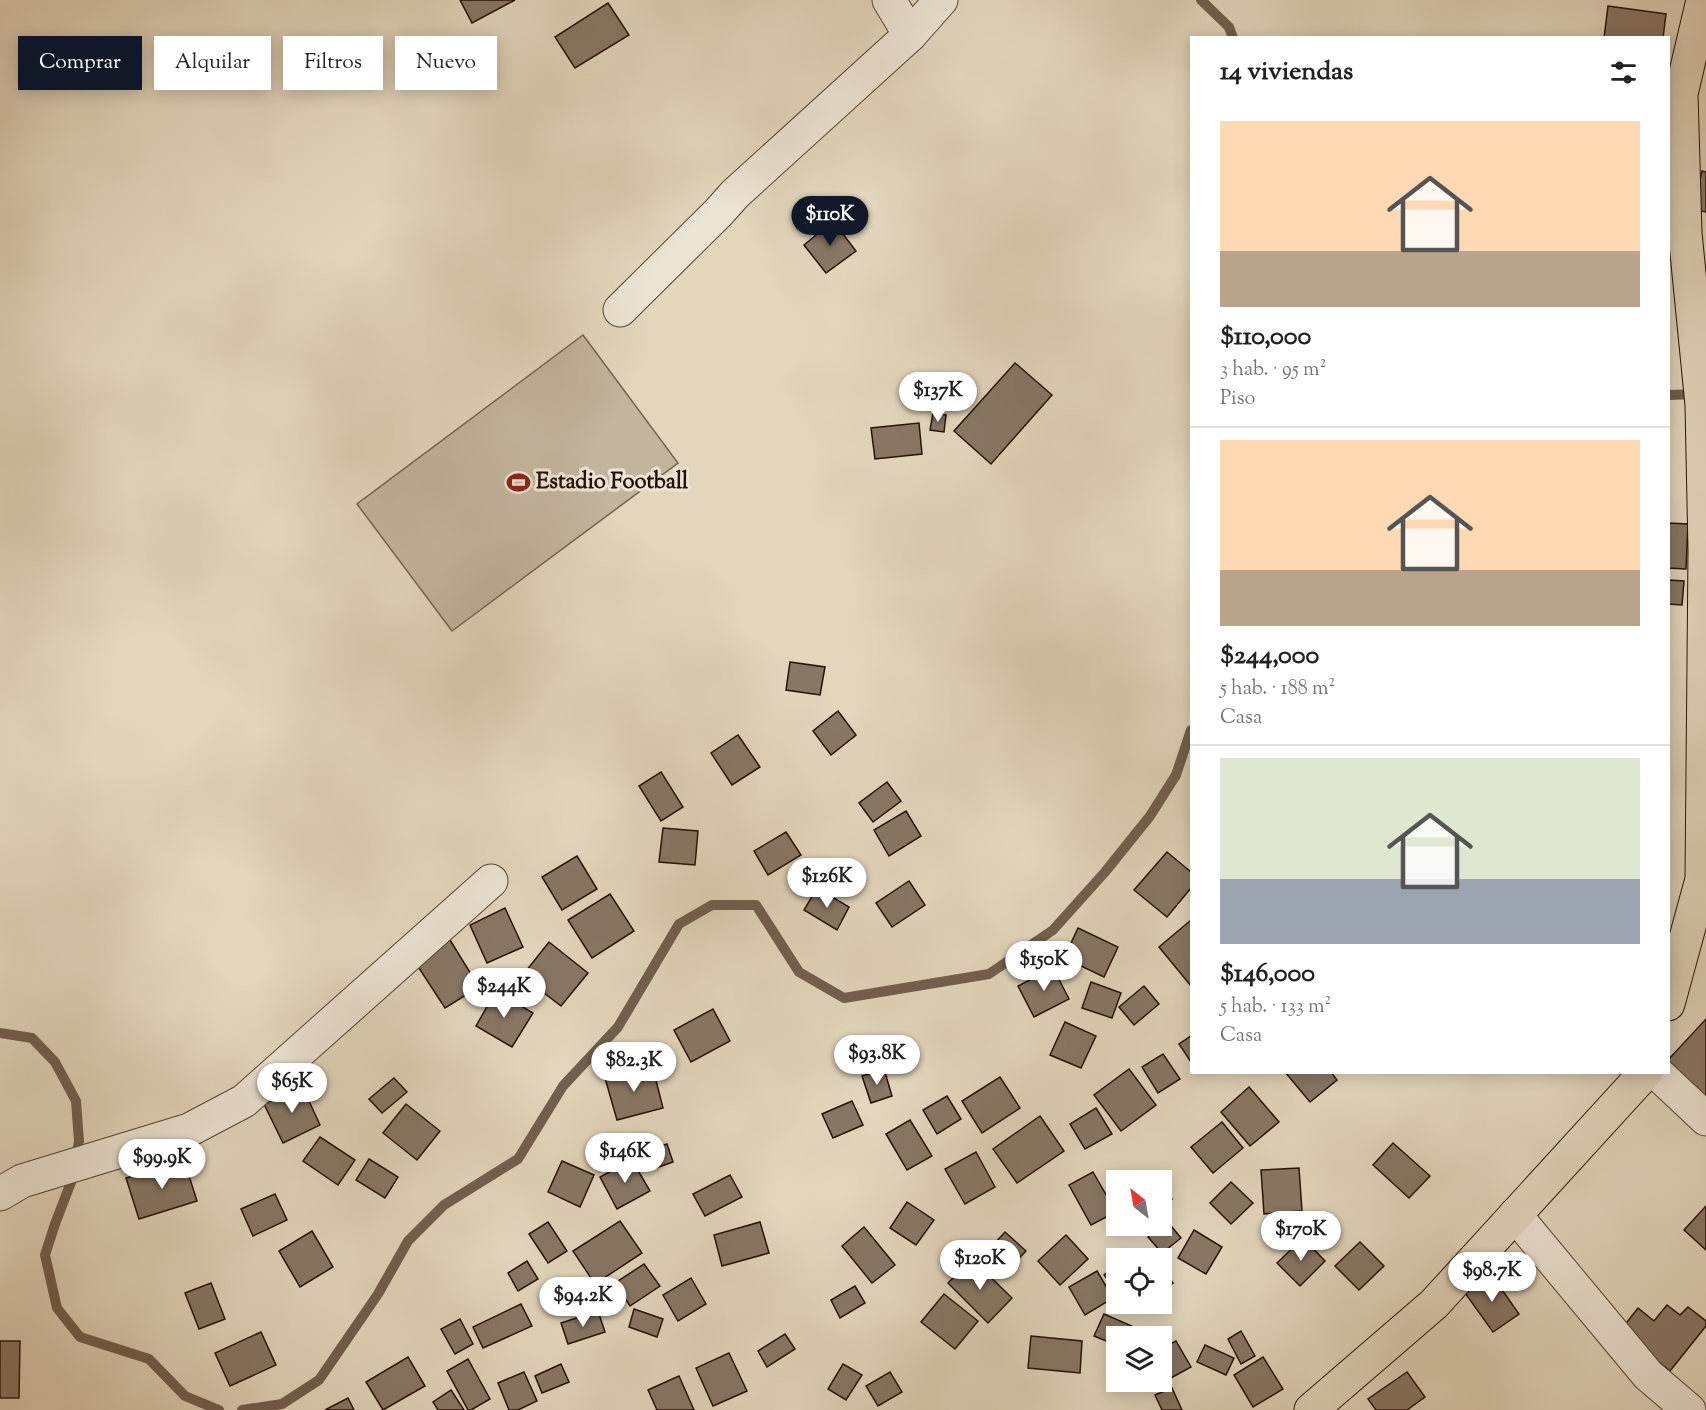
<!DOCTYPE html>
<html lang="es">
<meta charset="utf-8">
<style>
:root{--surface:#fff;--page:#f6f6f6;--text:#222;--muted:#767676;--line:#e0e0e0;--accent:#111827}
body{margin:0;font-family:"Sorts Mill Goudy",serif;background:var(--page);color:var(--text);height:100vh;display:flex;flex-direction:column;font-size:22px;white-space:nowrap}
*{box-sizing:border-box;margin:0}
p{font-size:20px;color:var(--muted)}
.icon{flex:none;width:33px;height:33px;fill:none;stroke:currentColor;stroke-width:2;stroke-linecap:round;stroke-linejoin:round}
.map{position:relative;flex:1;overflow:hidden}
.sheet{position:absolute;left:1190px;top:36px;width:480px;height:1038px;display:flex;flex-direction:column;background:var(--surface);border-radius:0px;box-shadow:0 3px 15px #0003}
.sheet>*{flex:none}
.guide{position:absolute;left:18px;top:36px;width:570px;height:54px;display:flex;gap:12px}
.needle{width:39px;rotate:329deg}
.controls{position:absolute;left:1106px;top:1170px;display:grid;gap:12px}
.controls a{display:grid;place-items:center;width:66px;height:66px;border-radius:0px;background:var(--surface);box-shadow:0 3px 15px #0003;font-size:30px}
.price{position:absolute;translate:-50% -51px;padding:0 14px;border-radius:21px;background:#fff;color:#222;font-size:20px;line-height:39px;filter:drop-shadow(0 2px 3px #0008)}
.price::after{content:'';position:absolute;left:50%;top:36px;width:18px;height:14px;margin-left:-9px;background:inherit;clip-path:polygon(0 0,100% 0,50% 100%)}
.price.selected{background:var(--accent);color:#fff}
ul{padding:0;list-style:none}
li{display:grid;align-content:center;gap:12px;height:318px;padding:0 30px}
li+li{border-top:2px solid var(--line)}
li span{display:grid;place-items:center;height:186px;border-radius:0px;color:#555}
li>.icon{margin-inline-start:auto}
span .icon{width:108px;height:108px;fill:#fffc;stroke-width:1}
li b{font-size:26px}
h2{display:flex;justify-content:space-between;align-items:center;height:72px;padding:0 30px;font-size:26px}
.chip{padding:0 21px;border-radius:0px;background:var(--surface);box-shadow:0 3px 15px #0003;font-size:21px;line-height:54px}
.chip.selected{background:var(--accent);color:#fff}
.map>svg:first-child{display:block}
.green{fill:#c3b49e;stroke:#746252;stroke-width:1.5}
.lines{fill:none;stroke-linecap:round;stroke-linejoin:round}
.stream{stroke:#715f4f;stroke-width:10}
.building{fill:#887765;stroke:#261006;stroke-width:1.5}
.minor-casing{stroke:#554234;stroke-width:35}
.highway-casing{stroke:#261006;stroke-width:35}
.minor{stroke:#ede4d4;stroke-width:33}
.highway{stroke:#e3d6bd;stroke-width:33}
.labels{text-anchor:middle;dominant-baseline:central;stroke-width:6;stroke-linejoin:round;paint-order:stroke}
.poi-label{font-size:22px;font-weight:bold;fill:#261006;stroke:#ede4d4;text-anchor:start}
</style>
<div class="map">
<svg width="1706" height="1410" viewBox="0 0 1706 1410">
<rect width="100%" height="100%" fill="#e3d6bd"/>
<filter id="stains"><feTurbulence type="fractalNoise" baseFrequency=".00333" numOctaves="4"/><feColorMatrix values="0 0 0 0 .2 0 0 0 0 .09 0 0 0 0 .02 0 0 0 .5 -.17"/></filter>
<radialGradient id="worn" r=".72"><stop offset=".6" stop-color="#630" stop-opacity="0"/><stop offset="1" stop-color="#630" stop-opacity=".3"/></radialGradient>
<polygon class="green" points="583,335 678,463 452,631 357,504"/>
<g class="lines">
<g class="stream">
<polyline points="1201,0 1229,27 1233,38"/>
<polyline points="1668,395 1698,394"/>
<polyline points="0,1033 32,1038 55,1062 76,1101 79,1141 73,1177 55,1224 45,1255 57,1308 80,1337 149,1359 185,1396 219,1410"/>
<polyline points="242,1410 282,1404 319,1380 378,1294 408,1241 444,1205 518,1159 563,1086 618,1027 679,924 712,905 756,905 799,972 844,998 989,974 1053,930 1105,872 1150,816 1176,775 1191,730"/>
</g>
</g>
<g class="building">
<polygon points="460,0 515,0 472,23"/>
<polygon points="608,3 629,35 575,68 555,37"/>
<polygon points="1608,6 1666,14 1663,38 1604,38"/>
<polygon points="1702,171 1706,172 1706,212 1693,209"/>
<polygon points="833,221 856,251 826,273 804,245"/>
<polygon points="1015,363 1052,395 991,464 954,431"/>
<polygon points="933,413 946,415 944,432 930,430"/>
<polygon points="919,423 922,454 875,459 871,428"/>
<polygon points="1668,523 1688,524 1686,569 1668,568"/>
<polygon points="1668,580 1684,581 1682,605 1668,604"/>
<polygon points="790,662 825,667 820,695 786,690"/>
<polygon points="838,711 856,735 831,755 813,731"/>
<polygon points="738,735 760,767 732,785 711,753"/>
<polygon points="661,772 683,807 661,821 639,786"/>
<polygon points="887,782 901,801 873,822 859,803"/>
<polygon points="906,811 921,836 889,856 874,830"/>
<polygon points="663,828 698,831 695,865 659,862"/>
<polygon points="786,832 801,855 768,875 754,851"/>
<polygon points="1167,852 1191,872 1191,888 1167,917 1134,890"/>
<polygon points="577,856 597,889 562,910 542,877"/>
<polygon points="909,881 925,905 892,927 876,903"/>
<polygon points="817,888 849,907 837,930 804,910"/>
<polygon points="610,894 634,931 592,958 568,920"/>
<polygon points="505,908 523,947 487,963 470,925"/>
<polygon points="1191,920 1191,986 1159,947"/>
<polygon points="1078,928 1118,947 1104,977 1064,958"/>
<polygon points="450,940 479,987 445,1008 415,962"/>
<polygon points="549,942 588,973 561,1006 522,976"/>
<polygon points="1053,968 1069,999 1034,1017 1018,986"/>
<polygon points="1091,982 1121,993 1112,1018 1082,1008"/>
<polygon points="1144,986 1159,1004 1134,1025 1119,1007"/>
<polygon points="496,991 533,1013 512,1047 476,1026"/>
<polygon points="713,1009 730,1041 691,1062 674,1030"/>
<polygon points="1706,1019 1706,1097 1668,1072 1668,1060"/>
<polygon points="1065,1022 1096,1036 1081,1068 1050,1055"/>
<polygon points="1191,1036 1191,1062 1179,1044"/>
<polygon points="1163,1054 1180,1079 1158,1093 1142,1067"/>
<polygon points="652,1065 663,1108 617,1120 605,1078"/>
<polygon points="884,1069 892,1096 871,1103 862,1076"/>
<polygon points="1129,1069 1156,1105 1121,1131 1094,1095"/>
<polygon points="1285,1072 1331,1072 1337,1080 1310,1102"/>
<polygon points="1000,1077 1020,1108 982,1133 962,1101"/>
<polygon points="394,1078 407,1092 382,1113 369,1099"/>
<polygon points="302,1086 320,1125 283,1143 264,1104"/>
<polygon points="1249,1087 1279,1122 1250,1146 1221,1112"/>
<polygon points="947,1096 961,1119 937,1134 923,1110"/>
<polygon points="852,1101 863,1125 833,1138 822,1114"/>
<polygon points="406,1104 440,1131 417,1160 383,1133"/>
<polygon points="1096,1108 1112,1134 1085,1149 1070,1124"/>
<polygon points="1040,1116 1064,1151 1017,1183 993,1149"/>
<polygon points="910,1120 932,1156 907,1170 886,1134"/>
<polygon points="1222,1122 1243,1148 1213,1173 1191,1147"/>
<polygon points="320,1137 355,1160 338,1185 303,1161"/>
<polygon points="1393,1143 1430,1176 1409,1198 1373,1165"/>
<polygon points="667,1144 673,1162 650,1170 643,1152"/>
<polygon points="976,1152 995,1187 965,1204 945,1169"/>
<polygon points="369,1159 398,1177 385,1198 356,1180"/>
<polygon points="184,1160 197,1201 139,1219 126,1178"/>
<polygon points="632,1160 650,1191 617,1209 600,1177"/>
<polygon points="562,1161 594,1175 580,1207 548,1192"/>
<polygon points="1299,1168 1302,1211 1264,1214 1261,1170"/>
<polygon points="1093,1172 1116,1212 1091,1225 1069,1185"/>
<polygon points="730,1175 742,1197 705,1216 693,1194"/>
<polygon points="1231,1182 1253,1203 1231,1224 1210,1203"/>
<polygon points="1161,1185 1172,1199 1161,1207"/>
<polygon points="275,1194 287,1220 253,1236 241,1209"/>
<polygon points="907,1202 934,1220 916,1245 890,1228"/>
<polygon points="1706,1206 1706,1250 1684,1230"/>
<polygon points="620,1221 642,1253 595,1284 573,1251"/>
<polygon points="1167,1221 1181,1238 1162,1253 1148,1237"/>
<polygon points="548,1222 567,1251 548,1263 529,1234"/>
<polygon points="760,1222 769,1253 722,1266 714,1235"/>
<polygon points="864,1227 895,1265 872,1283 842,1246"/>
<polygon points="1194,1230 1222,1247 1206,1274 1178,1258"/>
<polygon points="312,1231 333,1267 300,1287 279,1251"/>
<polygon points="1005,1232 1026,1251 1001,1277 981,1258"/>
<polygon points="1066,1235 1088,1259 1060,1285 1038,1261"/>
<polygon points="1303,1238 1325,1261 1300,1286 1277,1263"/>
<polygon points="1360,1242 1384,1266 1359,1290 1335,1266"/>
<polygon points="972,1259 1012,1298 988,1323 948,1283"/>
<polygon points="527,1261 538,1279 518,1291 508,1273"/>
<polygon points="644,1264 660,1286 630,1306 615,1283"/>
<polygon points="1116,1266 1116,1290 1104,1275"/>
<polygon points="1161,1266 1173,1283 1161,1292"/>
<polygon points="1097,1271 1113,1298 1085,1315 1069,1287"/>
<polygon points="1491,1274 1519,1314 1493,1332 1465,1293"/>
<polygon points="691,1278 706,1304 678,1321 663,1295"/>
<polygon points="211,1283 225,1319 199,1329 185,1293"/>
<polygon points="855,1286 865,1303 840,1318 831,1300"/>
<polygon points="944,1294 978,1321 955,1349 921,1322"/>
<polygon points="521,1304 532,1326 483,1348 473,1327"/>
<polygon points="1667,1305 1680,1315 1688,1307 1706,1321 1706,1326 1670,1371 1620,1331 1638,1308 1654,1321"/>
<polygon points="634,1309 663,1319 657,1337 629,1327"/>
<polygon points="598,1311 605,1332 568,1344 561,1323"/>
<polygon points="1104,1314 1150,1334 1149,1336 1116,1336 1116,1345 1094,1336"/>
<polygon points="460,1319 473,1344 455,1354 441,1329"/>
<polygon points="1241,1331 1255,1356 1241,1364 1228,1339"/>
<polygon points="261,1332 276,1365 230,1386 215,1353"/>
<polygon points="785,1334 795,1349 767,1367 758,1351"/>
<polygon points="1031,1336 1082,1341 1080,1373 1028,1368"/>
<polygon points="0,1341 20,1341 19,1398 0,1398"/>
<polygon points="1176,1341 1191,1367 1171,1378 1161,1361 1161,1349"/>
<polygon points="1205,1345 1234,1358 1226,1375 1197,1362"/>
<polygon points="729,1353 747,1391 713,1406 696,1368"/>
<polygon points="408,1357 425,1386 383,1410 366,1382"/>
<polygon points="1263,1357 1283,1389 1253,1407 1234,1375"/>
<polygon points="468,1359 490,1399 471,1410 468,1410 447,1371"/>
<polygon points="561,1364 569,1382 542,1393 535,1376"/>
<polygon points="843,1364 862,1375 846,1400 828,1389"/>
<polygon points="524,1372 537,1401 518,1410 509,1410 498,1383"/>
<polygon points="890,1372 902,1392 878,1406 866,1386"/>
<polygon points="1407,1372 1425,1397 1407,1410 1376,1410 1368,1399"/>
<polygon points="679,1376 694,1410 657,1410 648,1390"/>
<polygon points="1172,1388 1182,1410 1162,1410 1155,1395"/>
<polygon points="451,1390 464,1410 438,1410 433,1402"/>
<polygon points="348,1398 354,1410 325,1410"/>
</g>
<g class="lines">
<defs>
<g id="minor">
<polyline points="889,0 910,35"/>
<polyline points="620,310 719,212 735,194 910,35 941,0"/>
<polyline points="1656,1072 1706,1119"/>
<polyline points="0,1194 22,1181 189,1130 244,1101 491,881"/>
<polyline points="1515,1215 1648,1375 1689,1410"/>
</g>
<g id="highway">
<polyline points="1668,1004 1702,879 1705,551 1702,405 1685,233 1681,94 1703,0"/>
<polyline points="1311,1410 1434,1304 1646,1072"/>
</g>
</defs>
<use href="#minor" class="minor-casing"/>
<use href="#highway" class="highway-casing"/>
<use href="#minor" class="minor"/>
<use href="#highway" class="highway"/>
</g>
<defs>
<symbol id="stadium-bare" viewBox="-9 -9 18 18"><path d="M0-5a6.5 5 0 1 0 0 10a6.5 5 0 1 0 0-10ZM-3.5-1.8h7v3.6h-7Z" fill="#8f2418" stroke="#ede4d4" stroke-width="2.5" paint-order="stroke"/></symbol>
</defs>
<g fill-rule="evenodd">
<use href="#stadium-bare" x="502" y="466" width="33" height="33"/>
</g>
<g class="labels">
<g class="poi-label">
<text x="536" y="483">Estadio Football</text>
</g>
</g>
<rect width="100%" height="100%" filter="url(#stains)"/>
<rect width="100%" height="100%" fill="url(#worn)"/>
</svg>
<div class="controls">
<a><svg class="needle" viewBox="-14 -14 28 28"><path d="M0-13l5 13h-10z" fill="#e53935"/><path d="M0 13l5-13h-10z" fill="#767676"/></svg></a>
<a><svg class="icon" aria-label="locate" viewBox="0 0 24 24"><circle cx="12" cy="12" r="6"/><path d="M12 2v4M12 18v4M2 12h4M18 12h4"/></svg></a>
<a><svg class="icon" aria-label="layers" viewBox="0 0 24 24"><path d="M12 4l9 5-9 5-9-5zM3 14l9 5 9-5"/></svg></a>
</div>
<b class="price selected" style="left:830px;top:247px">$110K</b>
<b class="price" style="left:938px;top:423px">$137K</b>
<b class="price" style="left:827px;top:909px">$126K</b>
<b class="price" style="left:1044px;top:992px">$150K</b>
<b class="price" style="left:504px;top:1019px">$244K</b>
<b class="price" style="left:877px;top:1086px">$93.8K</b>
<b class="price" style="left:634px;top:1093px">$82.3K</b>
<b class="price" style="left:292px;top:1114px">$65K</b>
<b class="price" style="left:625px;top:1184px">$146K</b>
<b class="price" style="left:162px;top:1190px">$99.9K</b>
<b class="price" style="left:1301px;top:1262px">$170K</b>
<b class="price" style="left:980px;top:1291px">$120K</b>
<b class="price" style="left:1492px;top:1303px">$98.7K</b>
<b class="price" style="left:583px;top:1328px">$94.2K</b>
<div class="guide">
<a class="chip selected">Comprar</a>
<a class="chip">Alquilar</a>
<a class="chip">Filtros</a>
<a class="chip">Nuevo</a>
</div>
<section class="sheet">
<h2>14 viviendas<svg class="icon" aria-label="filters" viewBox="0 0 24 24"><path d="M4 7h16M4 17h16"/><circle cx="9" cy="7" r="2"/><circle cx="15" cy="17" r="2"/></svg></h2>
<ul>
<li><span style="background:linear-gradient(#ffd9b3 70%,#b9a48a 0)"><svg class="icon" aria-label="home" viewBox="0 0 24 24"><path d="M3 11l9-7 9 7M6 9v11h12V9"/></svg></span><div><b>$110,000</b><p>3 hab. · 95 m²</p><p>Piso</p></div></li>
<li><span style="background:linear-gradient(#ffd9b3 70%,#b9a48a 0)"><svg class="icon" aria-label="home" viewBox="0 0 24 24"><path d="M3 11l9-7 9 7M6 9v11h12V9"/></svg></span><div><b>$244,000</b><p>5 hab. · 188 m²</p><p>Casa</p></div></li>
<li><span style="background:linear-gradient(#dfe7d0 65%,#9aa5b1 0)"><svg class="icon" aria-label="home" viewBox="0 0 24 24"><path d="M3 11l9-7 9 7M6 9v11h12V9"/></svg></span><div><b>$146,000</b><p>5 hab. · 133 m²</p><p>Casa</p></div></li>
</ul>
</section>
</div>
